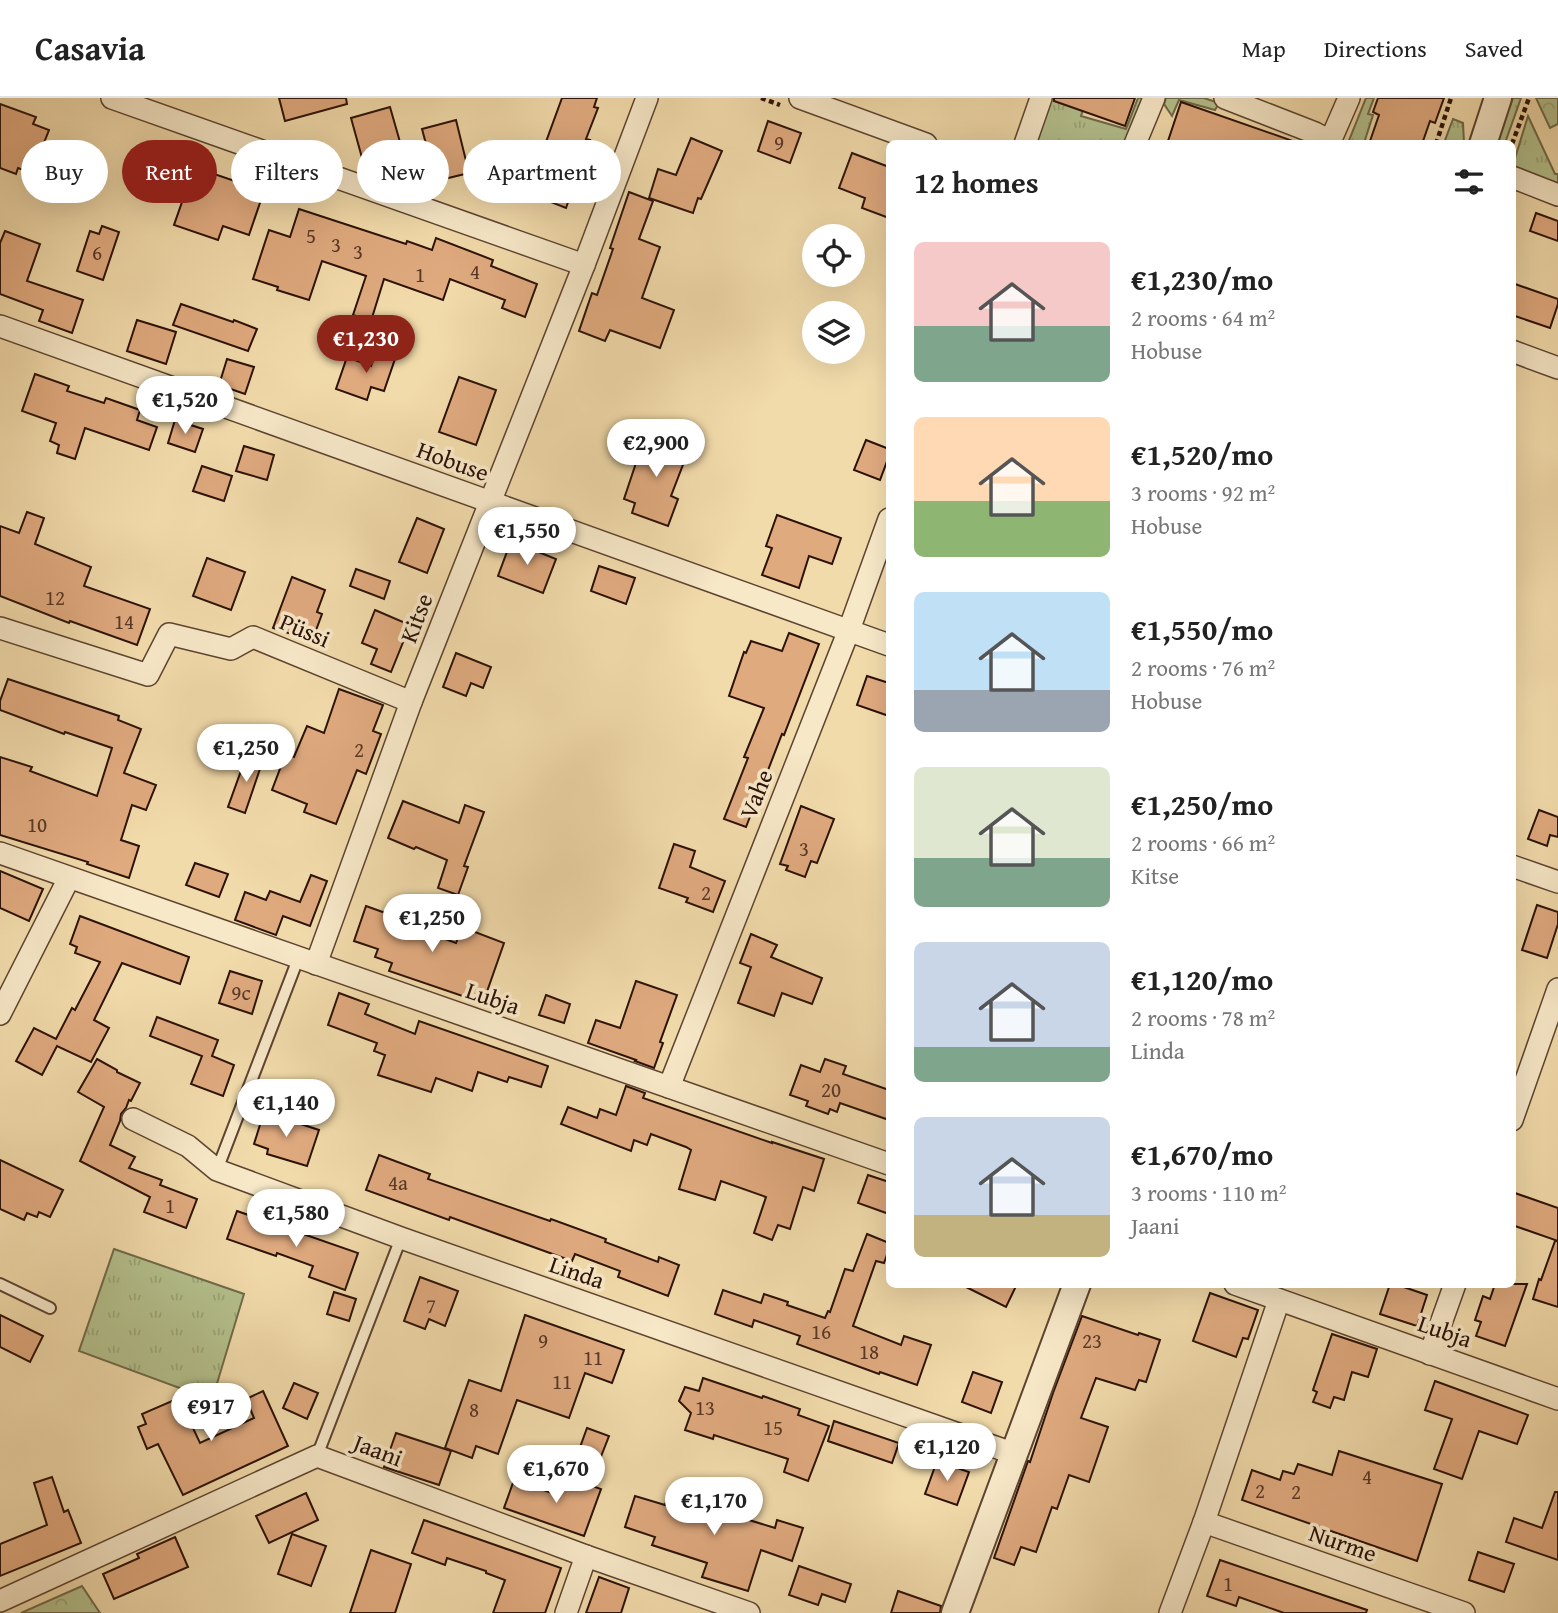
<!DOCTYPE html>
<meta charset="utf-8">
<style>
:root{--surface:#fff;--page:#f6f6f6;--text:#222;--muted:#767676;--line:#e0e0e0;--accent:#8f2418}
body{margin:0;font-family:"Gentium Book Plus",serif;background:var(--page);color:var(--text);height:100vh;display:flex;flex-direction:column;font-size:26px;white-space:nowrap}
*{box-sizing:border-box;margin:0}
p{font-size:23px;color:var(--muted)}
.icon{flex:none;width:38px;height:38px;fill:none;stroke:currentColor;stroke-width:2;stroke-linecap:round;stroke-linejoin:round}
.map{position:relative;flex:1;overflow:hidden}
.panel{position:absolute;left:886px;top:42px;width:630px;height:1148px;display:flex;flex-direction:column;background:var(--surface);border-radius:10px;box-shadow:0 7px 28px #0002}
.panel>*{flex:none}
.banner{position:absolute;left:21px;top:42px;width:665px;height:63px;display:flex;gap:14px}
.fabs{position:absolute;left:802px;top:126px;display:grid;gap:14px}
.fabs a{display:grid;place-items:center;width:63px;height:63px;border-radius:50%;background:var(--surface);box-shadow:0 7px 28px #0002;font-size:35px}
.price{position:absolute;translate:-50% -60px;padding:0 16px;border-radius:24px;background:#fff;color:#222;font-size:23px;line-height:46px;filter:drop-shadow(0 2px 4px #0008)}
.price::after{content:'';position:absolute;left:50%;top:42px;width:21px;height:16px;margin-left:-10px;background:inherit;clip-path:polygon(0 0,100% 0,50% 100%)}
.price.active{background:var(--accent);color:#fff}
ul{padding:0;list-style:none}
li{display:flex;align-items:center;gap:21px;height:175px;padding:0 28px}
li span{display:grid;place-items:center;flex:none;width:196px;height:140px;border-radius:10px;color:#555}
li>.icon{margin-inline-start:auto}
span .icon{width:84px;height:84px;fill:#fffc;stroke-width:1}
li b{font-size:30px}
h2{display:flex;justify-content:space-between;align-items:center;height:84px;padding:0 28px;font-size:30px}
.chip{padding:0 24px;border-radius:32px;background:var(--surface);box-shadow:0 7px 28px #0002;font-size:24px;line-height:63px}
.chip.active{background:var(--accent);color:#fff}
header{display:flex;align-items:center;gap:42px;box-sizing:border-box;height:98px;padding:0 35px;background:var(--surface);border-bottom:2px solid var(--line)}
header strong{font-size:33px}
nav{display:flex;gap:38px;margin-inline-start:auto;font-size:24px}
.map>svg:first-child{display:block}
.grass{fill:url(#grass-tufts);stroke:#706a4a;stroke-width:2}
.park{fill:url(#park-crowns);stroke:#706a4a;stroke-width:2}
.building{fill:#e0aa7f;stroke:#2b1208;stroke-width:2}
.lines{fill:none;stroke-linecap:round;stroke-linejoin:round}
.service-casing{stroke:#5d4431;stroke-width:14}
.minor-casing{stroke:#5d4431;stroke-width:24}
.tertiary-casing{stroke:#5d4431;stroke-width:30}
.path{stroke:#2b1208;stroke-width:4.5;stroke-dasharray:5 3.5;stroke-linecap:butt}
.service{stroke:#f7e8c8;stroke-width:10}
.minor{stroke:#f7e8c8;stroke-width:21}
.tertiary{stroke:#f7e8c8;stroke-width:26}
.labels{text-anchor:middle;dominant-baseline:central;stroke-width:7;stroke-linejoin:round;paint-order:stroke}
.number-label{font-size:21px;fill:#583826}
.street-label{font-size:24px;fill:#2b1208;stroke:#f7e8c8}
</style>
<header>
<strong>Casavia</strong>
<nav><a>Map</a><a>Directions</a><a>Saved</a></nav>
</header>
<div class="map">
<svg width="1558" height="1515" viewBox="0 0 1558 1515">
<defs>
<pattern id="grass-tufts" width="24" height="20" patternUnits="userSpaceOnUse" patternTransform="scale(1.75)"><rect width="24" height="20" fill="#b4c18d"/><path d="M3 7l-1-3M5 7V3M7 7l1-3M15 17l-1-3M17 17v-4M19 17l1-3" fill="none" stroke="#9ba578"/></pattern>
<pattern id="park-crowns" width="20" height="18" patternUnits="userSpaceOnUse" patternTransform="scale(1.75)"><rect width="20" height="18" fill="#b4c18d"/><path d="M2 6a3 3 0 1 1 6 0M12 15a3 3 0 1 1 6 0" fill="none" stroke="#9ba578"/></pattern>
</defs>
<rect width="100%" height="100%" fill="#f2dbab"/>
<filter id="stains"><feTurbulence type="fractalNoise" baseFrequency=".00286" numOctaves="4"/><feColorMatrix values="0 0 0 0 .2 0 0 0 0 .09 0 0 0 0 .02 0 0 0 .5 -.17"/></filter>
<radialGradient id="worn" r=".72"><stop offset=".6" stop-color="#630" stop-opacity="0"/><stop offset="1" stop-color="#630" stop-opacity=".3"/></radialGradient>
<g class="grass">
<polygon points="1050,0 1087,0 1081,18 1126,31 1138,0 1145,0 1127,45 1034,46"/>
<polygon points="1166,0 1204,0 1219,5 1215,12 1179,2 1172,18 1164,6"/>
<polygon points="1366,0 1374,0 1368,16 1373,17 1364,45 1348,45"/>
<polygon points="1513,0 1521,0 1505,45 1496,46"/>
<polygon points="1528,18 1555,76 1558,76 1558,88 1512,70"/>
<polygon points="1453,21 1463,25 1464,45 1444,45"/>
<polygon points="114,1151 244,1196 212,1302 79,1253"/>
</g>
<g class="park">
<polygon points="1536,0 1558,0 1558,26 1550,30"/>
<polygon points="82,1488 100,1515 21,1515"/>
</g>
<g class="building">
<polygon points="279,0 346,0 347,6 285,23"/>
<polygon points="562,0 597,0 594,9 598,10 586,41 590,42 566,110 538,99 551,67 539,63"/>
<polygon points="1054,0 1135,0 1125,28 1054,3"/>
<polygon points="1378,0 1444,0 1435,25 1430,23 1422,46 1369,46 1379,17 1373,14"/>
<polygon points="1181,4 1293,43 1292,46 1167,46"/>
<polygon points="0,6 36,19 33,26 49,32 32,75 18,70 16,76 0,70"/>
<polygon points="390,9 400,44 389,47 392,59 364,67 351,20"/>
<polygon points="456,22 469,75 436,83 422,31"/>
<polygon points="768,23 801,35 790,65 758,53"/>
<polygon points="691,40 722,53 701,101 698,100 693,115 649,100 658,71 676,77"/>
<polygon points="852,55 889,69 889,120 862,110 865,100 839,90"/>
<polygon points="176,63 264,93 249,137 223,128 218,142 174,127 182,104 165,98"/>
<polygon points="629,94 653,103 639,141 660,149 642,200 674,212 660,250 610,232 605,243 579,233 592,195 597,197 613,151 610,150"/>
<polygon points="299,111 406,146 407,143 432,152 436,140 493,162 491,168 537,186 525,219 502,210 505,202 450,181 443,202 384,181 371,223 353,217 366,178 322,163 309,202 277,192 278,189 253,181 269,132 290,139"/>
<polygon points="1536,115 1558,123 1558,143 1530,133"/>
<polygon points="102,128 119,134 103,182 77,173 90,133 99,136"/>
<polygon points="5,133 40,146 27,183 83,202 72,235 39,223 43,212 0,196 0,145"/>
<polygon points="1512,185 1558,201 1558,206 1550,230 1512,217"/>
<polygon points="181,206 233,224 234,222 257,231 248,253 173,227"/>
<polygon points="137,222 176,234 166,266 127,253"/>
<polygon points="377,251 396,258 384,293 371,289 367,302 336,291 347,259 371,268"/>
<polygon points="227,261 254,269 245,296 219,287"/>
<polygon points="35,276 69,288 67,293 104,305 106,300 140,312 137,322 157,329 149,352 85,330 75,361 57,355 59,347 50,343 56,325 22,313"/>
<polygon points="459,279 496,292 476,347 439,334"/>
<polygon points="175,322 203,331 195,354 168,345"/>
<polygon points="646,335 689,351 671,398 678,401 668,428 632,415 635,405 624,401"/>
<polygon points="866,342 889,351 889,358 880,382 854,372"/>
<polygon points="244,348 274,357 267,382 236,373"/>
<polygon points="202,368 232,378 224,403 193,393"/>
<polygon points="27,414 44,420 35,446 91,469 84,488 150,511 137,547 70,523 69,525 0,498 0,428 19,435"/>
<polygon points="777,417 841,440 832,466 809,458 799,490 762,477 772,450 766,448"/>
<polygon points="417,420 444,431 427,475 399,464"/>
<polygon points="511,443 556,461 543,495 498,478"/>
<polygon points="207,460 245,474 231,512 193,498"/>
<polygon points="599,468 635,480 626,506 591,493"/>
<polygon points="356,471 390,483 384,501 350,488"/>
<polygon points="292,479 325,492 317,514 322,516 312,543 273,530"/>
<polygon points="375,512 410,527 391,574 371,566 377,551 362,545"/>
<polygon points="789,535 819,546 784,637 782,636 746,729 724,721 748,660 744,659 764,610 729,598 744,554 746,555 751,543 782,553"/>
<polygon points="456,555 491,569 483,590 471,585 466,598 443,589"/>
<polygon points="867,578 889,585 889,618 857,607"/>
<polygon points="8,581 119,618 118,622 141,631 124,675 156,687 146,712 132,707 121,742 139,748 129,780 87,766 88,764 0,737 0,659 32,669 30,673 97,698 112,650 65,634 64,636 0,612 0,603"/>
<polygon points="339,591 383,607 373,633 381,636 366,676 357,672 336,726 304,714 307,706 272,692 286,655 294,659 307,628 324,635"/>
<polygon points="247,656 263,662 245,715 228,709"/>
<polygon points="403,703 459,725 465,707 484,714 464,768 468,769 458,797 438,790 447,762 416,749 414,751 388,740"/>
<polygon points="801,708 834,721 817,765 811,763 805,779 786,772 788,768 780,766"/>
<polygon points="1539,712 1558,719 1558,739 1550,737 1547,748 1528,741"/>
<polygon points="674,746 695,753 690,769 725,783 713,814 686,804 688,800 659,790"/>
<polygon points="195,765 228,776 219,799 186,787"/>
<polygon points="0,773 43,791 29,823 0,810"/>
<polygon points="311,777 327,783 310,828 283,818 276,837 235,822 245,794 266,802 270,793 300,804"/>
<polygon points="1537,807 1558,814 1558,826 1547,860 1522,852"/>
<polygon points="366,808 413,825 412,829 456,845 462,829 504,845 483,905 389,873 392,865 375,859 378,851 354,843"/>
<polygon points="80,818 189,859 180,886 122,865 94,922 109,930 91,964 57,948 42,977 16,963 34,930 56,941 72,910 75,912 100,864 75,855 77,849 70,846"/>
<polygon points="751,836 777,847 771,859 822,880 812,906 782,895 774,918 738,905 751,869 740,865"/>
<polygon points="230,873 262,883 252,916 219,905"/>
<polygon points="636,883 677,897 660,944 663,945 654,970 635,963 636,962 588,945 596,922 620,930"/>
<polygon points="339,895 369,906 365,916 415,936 419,923 548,968 541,989 509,979 507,984 478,974 472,993 436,980 431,994 378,977 385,957 374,953 377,945 328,927"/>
<polygon points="546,897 570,906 564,925 539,917"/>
<polygon points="157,919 218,942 212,958 234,967 223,998 191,986 202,958 150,938"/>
<polygon points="97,961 117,972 117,974 140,985 131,1003 129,1002 126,1010 121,1016 120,1023 110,1047 135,1059 129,1070 162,1082 160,1087 197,1101 186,1130 144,1114 150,1099 80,1063 104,1009 78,994"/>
<polygon points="825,961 846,968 843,976 889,992 889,1022 840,1005 837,1014 830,1011 828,1016 806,1008 808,1003 790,997 801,967 820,974"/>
<polygon points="626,988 645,995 643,1000 772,1045 772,1044 824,1061 814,1093 803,1089 790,1131 778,1127 772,1142 754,1135 766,1099 721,1083 715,1102 679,1091 691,1052 686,1049 651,1036 647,1047 634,1042 631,1053 561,1026 568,1009 597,1020 600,1011 616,1017"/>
<polygon points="264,1014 319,1032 307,1068 267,1056 268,1051 254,1046"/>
<polygon points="379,1057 430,1076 428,1081 550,1123 551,1121 606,1141 605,1144 658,1164 659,1159 679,1167 668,1198 618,1179 620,1173 575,1156 572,1163 450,1119 449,1122 366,1092"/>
<polygon points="0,1062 63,1092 50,1119 39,1114 37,1119 27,1115 24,1122 0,1111"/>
<polygon points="868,1077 889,1084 889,1116 858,1105"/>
<polygon points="1512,1094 1558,1110 1558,1143 1512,1127"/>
<polygon points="237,1113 358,1155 345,1192 309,1179 313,1168 277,1155 276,1158 227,1141"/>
<polygon points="867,1136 889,1145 889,1151 884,1165 876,1163 853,1228 901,1247 904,1238 931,1247 917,1287 880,1274 879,1276 797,1246 800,1238 754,1222 752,1229 715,1216 723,1192 761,1205 764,1196 788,1204 787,1207 825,1220 828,1213 830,1214 845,1171 853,1173"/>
<polygon points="1555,1143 1558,1143 1558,1209 1533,1201 1539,1181 1541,1182"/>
<polygon points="420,1179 458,1193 445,1228 429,1221 425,1231 404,1223"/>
<polygon points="960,1186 1017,1186 1006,1209"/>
<polygon points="1390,1186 1395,1186 1427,1197 1417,1228 1380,1216"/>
<polygon points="1495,1186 1527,1186 1505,1248 1476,1238 1481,1224 1475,1222 1483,1198 1490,1201"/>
<polygon points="334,1194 356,1201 349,1223 327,1216"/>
<polygon points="1210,1195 1258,1212 1248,1241 1243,1240 1236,1259 1193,1243"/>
<polygon points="0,1217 43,1238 30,1264 0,1249"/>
<polygon points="525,1217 624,1252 612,1285 585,1275 569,1320 517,1302 498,1356 476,1348 472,1360 445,1350 469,1282 501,1293"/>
<polygon points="1082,1218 1138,1237 1139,1235 1160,1242 1146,1284 1139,1282 1135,1292 1096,1280 1081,1320 1108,1329 1089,1384 1069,1377 1057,1411 1052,1409 1036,1454 1021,1449 1014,1467 994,1460 1028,1363 1030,1364 1053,1295"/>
<polygon points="1332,1236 1377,1251 1368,1279 1352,1274 1344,1302 1334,1299 1330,1310 1313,1304 1317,1294 1313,1292"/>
<polygon points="973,1274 1002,1284 991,1315 962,1304"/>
<polygon points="703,1280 762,1300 763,1298 800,1311 798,1317 829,1328 808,1383 784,1374 788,1361 714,1337 713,1341 685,1332 691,1315 679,1303 685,1289 699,1293"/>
<polygon points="1435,1283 1528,1317 1517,1346 1479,1333 1462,1381 1434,1371 1452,1321 1425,1312"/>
<polygon points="294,1285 318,1295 307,1321 283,1310"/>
<polygon points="263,1293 288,1348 183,1397 158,1346 147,1351 138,1329 146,1326 142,1316 172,1303 177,1317 185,1313 200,1345 254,1320 246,1301"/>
<polygon points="834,1323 899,1345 892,1365 828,1343"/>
<polygon points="587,1330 609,1338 600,1361 579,1352"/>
<polygon points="396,1335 451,1353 439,1387 384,1369"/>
<polygon points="1339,1353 1442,1386 1417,1463 1242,1402 1252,1372 1280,1382 1283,1373 1294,1376 1298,1366 1332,1377"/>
<polygon points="937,1363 969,1374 957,1407 925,1396"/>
<polygon points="52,1379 64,1414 68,1412 81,1445 0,1478 0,1446 47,1427 34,1385"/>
<polygon points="514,1382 552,1395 555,1386 572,1392 575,1382 601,1391 584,1438 504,1410"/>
<polygon points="1555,1394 1558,1394 1558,1462 1506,1444 1514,1420 1542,1430"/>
<polygon points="306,1395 318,1422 269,1445 256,1418"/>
<polygon points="704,1397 736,1408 733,1417 775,1430 777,1422 803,1430 792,1463 761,1452 748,1493 702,1479 707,1465 652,1447 655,1439 625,1429 635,1398 665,1407 666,1404 699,1414"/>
<polygon points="424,1422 561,1470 545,1515 493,1515 505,1482 486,1475 486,1473 447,1460 445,1467 412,1455"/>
<polygon points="292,1436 326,1448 311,1488 278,1476"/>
<polygon points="175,1439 188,1469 114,1501 103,1476 139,1460 137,1456"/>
<polygon points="371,1452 411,1466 395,1515 350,1515"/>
<polygon points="1478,1454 1514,1466 1504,1494 1469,1482"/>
<polygon points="1220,1462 1367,1512 1366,1515 1284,1515 1239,1499 1236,1508 1207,1498"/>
<polygon points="799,1468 851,1486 845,1504 822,1496 818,1507 789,1497"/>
<polygon points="599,1479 629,1490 621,1515 586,1515"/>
<polygon points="898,1493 941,1508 940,1515 891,1515"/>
</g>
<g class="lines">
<defs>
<g id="service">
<polyline points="217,1072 298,861"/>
<polyline points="0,1186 50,1210"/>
<polyline points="317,1358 401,1140"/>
</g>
<g id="minor">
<polyline points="112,0 584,167"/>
<polyline points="800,0 926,46"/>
<polyline points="1225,0 1315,35 1330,43"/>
<polyline points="1025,46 1041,0"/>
<polyline points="1135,46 1154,0"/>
<polyline points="1329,46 1349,0"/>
<polyline points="1512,79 1558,97"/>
<polyline points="0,228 889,547"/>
<polyline points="1512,253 1558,270"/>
<polyline points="0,530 148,577 169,536 231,551 253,539 411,604"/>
<polyline points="0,755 889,1066"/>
<polyline points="1512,768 1558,784"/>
<polyline points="316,866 411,604 584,167 647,0"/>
<polyline points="0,916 69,780"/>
<polyline points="669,989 849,532 889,421"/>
<polyline points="133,1021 188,1048 217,1072 401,1140 1015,1356"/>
<polyline points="1512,1022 1558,891"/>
<polyline points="1235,1186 1558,1301"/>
<polyline points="1430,1256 1455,1186"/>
<polyline points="1204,1424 1464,1515"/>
<polyline points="0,1503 317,1358 586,1458 749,1515"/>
<polyline points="566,1515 586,1458"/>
<polyline points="1170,1515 1204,1424 1279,1202"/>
</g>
<g id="tertiary">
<polyline points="1483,46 1498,0"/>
<polyline points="955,1515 1077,1186"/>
</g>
</defs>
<use href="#service" class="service-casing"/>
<use href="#minor" class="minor-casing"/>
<use href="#tertiary" class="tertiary-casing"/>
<g class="path">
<polyline points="761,0 780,7"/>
<polyline points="1436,46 1451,0"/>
<polyline points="1512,46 1529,0"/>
</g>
<use href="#service" class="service"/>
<use href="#minor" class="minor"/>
<use href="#tertiary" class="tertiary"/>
</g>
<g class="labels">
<g class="number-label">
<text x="779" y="44">9</text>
<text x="311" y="137">5</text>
<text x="336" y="146">3</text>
<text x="358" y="153">3</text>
<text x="97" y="154">6</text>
<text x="475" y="173">4</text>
<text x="420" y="176">1</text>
<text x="55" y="499">12</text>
<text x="124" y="523">14</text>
<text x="359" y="651">2</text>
<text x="37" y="726">10</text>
<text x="804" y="750">3</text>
<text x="706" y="794">2</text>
<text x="241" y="894">9c</text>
<text x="831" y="991">20</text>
<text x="398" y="1084">4a</text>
<text x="170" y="1107">1</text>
<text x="431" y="1207">7</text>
<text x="821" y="1233">16</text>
<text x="543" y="1242">9</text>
<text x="1092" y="1242">23</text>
<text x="869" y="1253">18</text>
<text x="593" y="1259">11</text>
<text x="562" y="1283">11</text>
<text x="705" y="1309">13</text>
<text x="474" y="1311">8</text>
<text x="773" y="1329">15</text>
<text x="1367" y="1378">4</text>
<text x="1260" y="1392">2</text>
<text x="1296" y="1393">2</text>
<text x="1228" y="1485">1</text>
</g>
<g class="street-label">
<text transform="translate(453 363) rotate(20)">Hobuse</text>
<text transform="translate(416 520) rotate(-69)">Kitse</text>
<text transform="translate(305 532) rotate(23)">Püssi</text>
<text transform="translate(756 696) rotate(-68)">Vahe</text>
<text transform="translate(493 900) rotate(19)">Lubja</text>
<text transform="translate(577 1174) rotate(19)">Linda</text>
<text transform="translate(1445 1233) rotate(19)">Lubja</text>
<text transform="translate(378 1352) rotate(21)">Jaani</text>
<text transform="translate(1343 1445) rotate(19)">Nurme</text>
</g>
</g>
<rect width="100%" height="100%" filter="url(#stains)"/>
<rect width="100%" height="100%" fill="url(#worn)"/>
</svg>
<div class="fabs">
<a><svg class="icon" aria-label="locate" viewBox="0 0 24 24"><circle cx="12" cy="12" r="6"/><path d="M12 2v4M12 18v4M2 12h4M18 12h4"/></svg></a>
<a><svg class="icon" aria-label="layers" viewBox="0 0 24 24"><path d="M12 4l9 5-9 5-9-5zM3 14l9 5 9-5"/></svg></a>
</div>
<b class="price active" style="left:366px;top:277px">€1,230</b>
<b class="price" style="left:185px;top:338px">€1,520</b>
<b class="price" style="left:656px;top:381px">€2,900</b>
<b class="price" style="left:527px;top:469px">€1,550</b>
<b class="price" style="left:246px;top:686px">€1,250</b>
<b class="price" style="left:432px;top:856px">€1,250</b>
<b class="price" style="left:286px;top:1041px">€1,140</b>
<b class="price" style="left:296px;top:1151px">€1,580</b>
<b class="price" style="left:211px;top:1345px">€917</b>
<b class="price" style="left:947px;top:1385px">€1,120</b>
<b class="price" style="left:556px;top:1407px">€1,670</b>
<b class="price" style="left:714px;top:1439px">€1,170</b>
<div class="banner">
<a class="chip">Buy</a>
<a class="chip active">Rent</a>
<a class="chip">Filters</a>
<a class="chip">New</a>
<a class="chip">Apartment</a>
</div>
<section class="panel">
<h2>12 homes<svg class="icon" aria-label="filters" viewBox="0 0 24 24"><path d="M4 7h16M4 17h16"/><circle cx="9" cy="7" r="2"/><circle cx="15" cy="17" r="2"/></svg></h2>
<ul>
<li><span style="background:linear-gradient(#f6c9c9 60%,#7fa58c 0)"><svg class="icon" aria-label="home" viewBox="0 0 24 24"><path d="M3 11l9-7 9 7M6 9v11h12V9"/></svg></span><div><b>€1,230/mo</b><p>2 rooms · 64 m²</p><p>Hobuse</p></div></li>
<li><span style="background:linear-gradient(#ffd9b3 60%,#8fb573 0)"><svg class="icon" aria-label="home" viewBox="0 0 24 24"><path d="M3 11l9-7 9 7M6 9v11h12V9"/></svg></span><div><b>€1,520/mo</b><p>3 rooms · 92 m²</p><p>Hobuse</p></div></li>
<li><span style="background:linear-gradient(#bfe0f5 70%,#9aa5b1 0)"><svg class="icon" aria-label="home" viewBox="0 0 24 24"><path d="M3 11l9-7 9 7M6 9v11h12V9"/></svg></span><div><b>€1,550/mo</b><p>2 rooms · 76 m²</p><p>Hobuse</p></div></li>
<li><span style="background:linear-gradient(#dfe7d0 65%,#7fa58c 0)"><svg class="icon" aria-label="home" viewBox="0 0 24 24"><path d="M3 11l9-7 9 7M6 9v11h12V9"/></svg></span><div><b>€1,250/mo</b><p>2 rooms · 66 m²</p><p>Kitse</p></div></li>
<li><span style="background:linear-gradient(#c9d6e8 75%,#7fa58c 0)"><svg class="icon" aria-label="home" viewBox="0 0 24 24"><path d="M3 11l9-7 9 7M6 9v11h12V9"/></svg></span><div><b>€1,120/mo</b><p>2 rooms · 78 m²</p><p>Linda</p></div></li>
<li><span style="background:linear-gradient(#c9d6e8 70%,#c2b280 0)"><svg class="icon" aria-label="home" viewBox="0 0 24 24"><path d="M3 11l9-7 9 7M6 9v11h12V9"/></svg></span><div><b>€1,670/mo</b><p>3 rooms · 110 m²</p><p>Jaani</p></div></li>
</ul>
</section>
</div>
